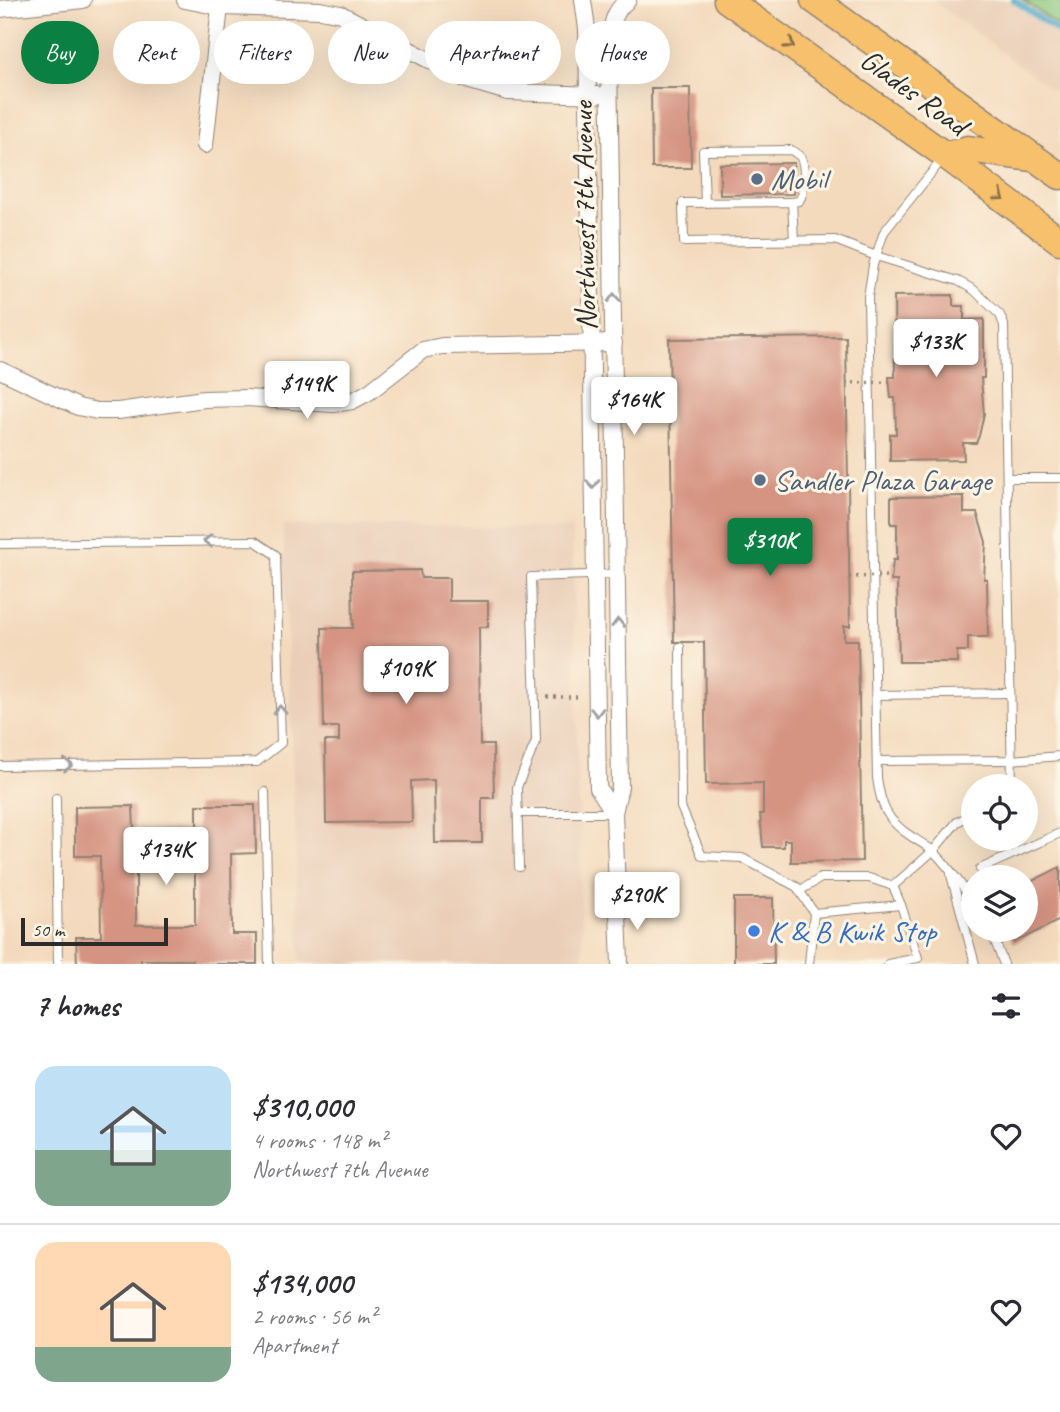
<!DOCTYPE html>
<meta charset="utf-8">
<style>
:root{--surface:#fff;--page:#f7f7f7;--text:#2b2b33;--muted:#7c7c81;--line:#e1e1e2;--accent:#0b8043}
body{margin:0;font-family:Caveat,sans-serif;background:var(--page);color:var(--text);height:100vh;display:flex;flex-direction:column;font-size:26px;white-space:nowrap}
*{box-sizing:border-box;margin:0}
p{font-size:23px;color:var(--muted)}
.icon{flex:none;width:38px;height:38px;fill:none;stroke:currentColor;stroke-width:2;stroke-linecap:round;stroke-linejoin:round}
.map{position:relative;height:964px;overflow:hidden}
.details{display:flex;flex-direction:column;background:var(--surface);flex:1}
.details>*{flex:none}
.hud{position:absolute;left:21px;top:21px;width:700px;height:63px;display:flex;gap:14px}
.fabs{position:absolute;left:961px;top:774px;display:grid;gap:14px}
.fabs a{display:grid;place-items:center;width:77px;height:77px;border-radius:50%;background:var(--surface);box-shadow:0 7px 28px #0002;font-size:35px}
.scale{position:absolute;left:21px;bottom:18px;width:147px;box-sizing:border-box;padding-left:7px;border:4px solid #2b2b2b;border-top:0;font-size:19px;line-height:24px;white-space:nowrap;color:#2b2b2b;-webkit-text-stroke:5px #fcf5e5;paint-order:stroke}
.price{position:absolute;translate:-50% -60px;padding:0 16px;border-radius:7px;background:#fff;color:#222;font-size:23px;line-height:46px;filter:drop-shadow(0 2px 4px #0008)}
.price::after{content:'';position:absolute;left:50%;top:42px;width:21px;height:16px;margin-left:-10px;background:inherit;clip-path:polygon(0 0,100% 0,50% 100%)}
.price.selected{background:var(--accent);color:#fff}
ul{padding:0;list-style:none}
li{display:flex;align-items:center;gap:21px;height:175px;padding:0 35px}
li+li{border-top:2px solid var(--line)}
li span{display:grid;place-items:center;flex:none;width:196px;height:140px;border-radius:21px;color:#555}
li>.icon{margin-inline-start:auto}
span .icon{width:84px;height:84px;fill:#fffc;stroke-width:1}
li b{font-size:30px}
h2{display:flex;justify-content:space-between;align-items:center;height:84px;padding:0 35px;font-size:30px}
.tag{padding:0 24px;border-radius:32px;background:var(--surface);box-shadow:0 7px 28px #0002;font-size:24px;line-height:63px}
.tag.selected{background:var(--accent);color:#fff}
.map>svg:first-child{display:block}
.built{fill:#eaceb8}
.green{fill:#8cc97f;stroke:#5c7a55;stroke-width:2}
.lines{fill:none;stroke-linecap:round;stroke-linejoin:round}
.stream{stroke:#4ca9ca;stroke-width:6}
.building{fill:#d59381;fill-rule:evenodd}
.service-casing{stroke:#908274;stroke-width:10}
.minor-casing{stroke:#908274;stroke-width:18}
.primary-casing{stroke:#908274;stroke-width:29}
.path{stroke:#908274;stroke-width:3.5;stroke-dasharray:2 5;stroke-linecap:butt}
.service{stroke:#fff;stroke-width:8}
.minor{stroke:#fff;stroke-width:16}
.primary{stroke:#f7c06c;stroke-width:26}
.path-bridge{stroke:#908274;stroke-width:3.5;stroke-dasharray:2 5;stroke-linecap:butt}
.oneway{stroke:#876e48}
.oneway2{stroke:#a0a0a0}
.service-dot{fill:#5c6f8a;stroke:#fcf5e5;stroke-width:2.5}
.shop-dot{fill:#3f7fe0;stroke:#fcf5e5;stroke-width:2.5}
.labels{text-anchor:middle;dominant-baseline:central;stroke-width:6;stroke-linejoin:round;paint-order:stroke}
.street-label{font-size:30px;fill:#2b2b2b;stroke:#fcf5e5}
.service-label{font-size:30px;fill:#4e5e75;stroke:#fcf5e5;text-anchor:start}
.shop-label{font-size:30px;fill:#366cbe;stroke:#fcf5e5;text-anchor:start}
</style>
<div class="map">
<svg width="1060" height="964" viewBox="0 0 1060 964">
<rect width="100%" height="100%" fill="#fcf5e5"/>
<filter id="ink" filterUnits="userSpaceOnUse"><feTurbulence type="fractalNoise" baseFrequency=".0143" numOctaves="2"/><feDisplacementMap in="SourceGraphic" scale="14" xChannelSelector="R" yChannelSelector="G"/><feConvolveMatrix kernelMatrix="1 2 1 2 8 2 1 2 1" color-interpolation-filters="sRGB"/></filter>
<filter id="wash" filterUnits="userSpaceOnUse"><feTurbulence type="fractalNoise" baseFrequency=".00686" numOctaves="4" result="noise"/><feDisplacementMap in="SourceGraphic" scale="28" xChannelSelector="R" yChannelSelector="G"/><feGaussianBlur stdDeviation="1.57" result="paint"/><feColorMatrix in="noise" values="0 0 0 0 0 0 0 0 0 0 0 0 0 0 0 0 0 1.4 0 .05"/><feComposite in="paint" operator="in"/></filter>
<g filter="url(#wash)">
<rect width="100%" height="100%" fill="#f4dabd"/>
<g class="built">
<polygon points="932,0 1060,0 1060,96 962,22"/>
<polygon points="283,525 572,528 583,964 300,964"/>
</g>
<polygon class="green" points="1023,0 1060,0 1060,27"/>
<g class="lines">
<polyline class="stream" points="1014,0 1060,33"/>
</g>
<g id="blocks">
<g class="building">
<polygon points="651,88 690,88 691,168 652,168"/>
<polygon points="794,163 794,194 720,195 720,164"/>
<polygon points="953,295 953,306 964,306 964,320 984,319 984,378 981,378 984,414 979,436 976,443 963,443 964,460 890,461 890,434 896,434 895,398 891,398 889,377 895,377 894,296"/>
<polygon points="846,337 850,626 844,626 844,640 858,640 862,861 791,862 791,840 784,840 784,847 763,847 760,814 763,814 763,783 706,784 704,642 674,642 669,339"/>
<polygon points="964,496 964,513 977,513 986,542 984,579 987,579 988,637 968,637 968,651 957,651 957,662 899,662 897,581 891,581 893,560 897,560 897,524 891,524 891,497"/>
<polygon points="420,570 421,578 449,578 449,601 488,601 488,627 479,627 480,745 493,745 494,798 482,798 482,843 435,843 434,780 411,781 412,822 326,823 325,741 339,741 339,727 324,727 322,628 353,628 352,571"/>
<path d="M197 805H255L256 853 231 854 232 934H257V964H192V960H141V964H77L76 937H101L100 856H75V807L133 806 134 831 197 830ZM195 864V925H136V865Z"/>
<polygon points="1060,867 1060,920 1014,943 1007,929 1026,929 1026,884"/>
<polygon points="734,898 773,898 774,964 734,964"/>
</g>
</g>
</g>
<g filter="url(#ink)">
<use href="#blocks" fill-opacity="0" stroke="#908274" stroke-width="2"/>
<g class="lines">
<defs>
<g id="service">
<path d="M944 157 884 232 873 265 868 297 877 778C881 807 887 821 912 837 920 842 929 847 935 853 950 868 961 885 973 901"/>
<path d="M705 203 703 151 791 150C792 150 799 156 800 156 806 165 805 193 799 201L792 202"/>
<polyline points="794,240 792,202 683,203 684,242 835,240 876,256 958,281 974,290 1000,315 1004,325 1012,786"/>
<polyline points="1008,478 1060,478"/>
<polyline points="0,544 255,541 276,555 281,743 257,762 0,766"/>
<polyline points="680,647 681,807 702,856 742,858 797,887 814,913 809,964"/>
<polyline points="876,695 1010,693"/>
<polyline points="877,761 1011,760 1060,756"/>
<polyline points="265,792 269,964"/>
<polyline points="56,798 58,964"/>
<polyline points="518,813 613,813"/>
<polyline points="519,867 517,787 536,741 531,577 617,574"/>
<polyline points="980,869 1060,833"/>
<polyline points="951,875 975,964"/>
<polyline points="893,886 933,851 957,822 973,814"/>
<polyline points="799,891 821,878 869,878 893,886 901,905 814,913"/>
<polyline points="990,929 1004,964"/>
<polyline points="888,964 918,958 901,905"/>
</g>
<g id="minor">
<polyline points="185,0 220,7 320,10 341,14 467,80 508,92 598,95"/>
<polyline points="583,0 587,29 598,788 614,813"/>
<polyline points="0,9 83,0"/>
<polyline points="205,145 220,7"/>
<polyline points="0,370 78,407 97,411 118,411 204,399 247,398 333,404 352,401 369,392 423,350 442,346 614,343"/>
<path d="M620 964 614 813 620 787 609 57C611 35 609 14 628 0"/>
</g>
<g id="primary">
<polyline points="727,0 945,155 1060,241"/>
<polyline points="814,0 1060,176"/>
<polyline points="945,155 968,149 1031,158"/>
</g>
</defs>
<use href="#service" class="service-casing"/>
<use href="#minor" class="minor-casing"/>
<use href="#primary" class="primary-casing"/>
<polyline class="path" points="547,697 582,697"/>
<use href="#service" class="service"/>
<use href="#minor" class="minor"/>
<use href="#primary" class="primary"/>
<g class="path-bridge">
<polyline points="846,383 889,382"/>
<polyline points="849,577 891,576"/>
</g>
</g>
<defs><path id="oneway-chevron" d="M-2-3.5L2.5 0L-2 3.5" fill="none" stroke-width="1.6" stroke-linecap="round" stroke-linejoin="round" transform="scale(1.75)"/></defs>
<g class="oneway">
<use href="#oneway-chevron" transform="translate(790 44) rotate(35)"/>
<use href="#oneway-chevron" transform="translate(1000 196) rotate(37)"/>
</g>
<g class="oneway2">
<use href="#oneway-chevron" transform="translate(614 298) rotate(-91)"/>
<use href="#oneway-chevron" transform="translate(593 484) rotate(89)"/>
<use href="#oneway-chevron" transform="translate(208 541) rotate(179)"/>
<use href="#oneway-chevron" transform="translate(618 623) rotate(-91)"/>
<use href="#oneway-chevron" transform="translate(280 710) rotate(-92)"/>
<use href="#oneway-chevron" transform="translate(597 712) rotate(89)"/>
<use href="#oneway-chevron" transform="translate(68 765) rotate(-1)"/>
</g>
</g>
<g class="service-dot">
<circle cx="757" cy="179" r="7"/>
<circle cx="760" cy="480" r="7"/>
</g>
<circle class="shop-dot" cx="754" cy="931" r="7"/>
<g class="labels">
<g class="street-label">
<text transform="translate(914 92) rotate(36)">Glades Road</text>
<text transform="translate(584 216) rotate(-91)">Northwest 7th Avenue</text>
</g>
<g class="service-label">
<text x="771" y="179">Mobil</text>
<text x="774" y="480">Sandler Plaza Garage</text>
</g>
<g class="shop-label">
<text x="768" y="931">K &amp; B Kwik Stop</text>
</g>
</g>
</svg>
<div class="fabs">
<a><svg class="icon" aria-label="locate" viewBox="0 0 24 24"><circle cx="12" cy="12" r="6"/><path d="M12 2v4M12 18v4M2 12h4M18 12h4"/></svg></a>
<a><svg class="icon" aria-label="layers" viewBox="0 0 24 24"><path d="M12 4l9 5-9 5-9-5zM3 14l9 5 9-5"/></svg></a>
</div>
<div class="scale">50 m</div>
<b class="price" style="left:936px;top:379px">$133K</b>
<b class="price" style="left:307px;top:421px">$149K</b>
<b class="price" style="left:634px;top:437px">$164K</b>
<b class="price selected" style="left:770px;top:578px">$310K</b>
<b class="price" style="left:406px;top:706px">$109K</b>
<b class="price" style="left:166px;top:887px">$134K</b>
<b class="price" style="left:637px;top:932px">$290K</b>
<div class="hud">
<a class="tag selected">Buy</a>
<a class="tag">Rent</a>
<a class="tag">Filters</a>
<a class="tag">New</a>
<a class="tag">Apartment</a>
<a class="tag">House</a>
</div>
</div>
<section class="details">
<h2>7 homes<svg class="icon" aria-label="filters" viewBox="0 0 24 24"><path d="M4 7h16M4 17h16"/><circle cx="9" cy="7" r="2"/><circle cx="15" cy="17" r="2"/></svg></h2>
<ul>
<li><span style="background:linear-gradient(#bfe0f5 60%,#7fa58c 0)"><svg class="icon" aria-label="home" viewBox="0 0 24 24"><path d="M3 11l9-7 9 7M6 9v11h12V9"/></svg></span><div><b>$310,000</b><p>4 rooms · 148 m²</p><p>Northwest 7th Avenue</p></div><svg class="icon" aria-label="heart" viewBox="0 0 24 24"><path d="M12 20l-8-8c-3-5 5-10 8-4 3-6 11-1 8 4z"/></svg></li>
<li><span style="background:linear-gradient(#ffd9b3 75%,#7fa58c 0)"><svg class="icon" aria-label="home" viewBox="0 0 24 24"><path d="M3 11l9-7 9 7M6 9v11h12V9"/></svg></span><div><b>$134,000</b><p>2 rooms · 56 m²</p><p>Apartment</p></div><svg class="icon" aria-label="heart" viewBox="0 0 24 24"><path d="M12 20l-8-8c-3-5 5-10 8-4 3-6 11-1 8 4z"/></svg></li>
</ul>
</section>
